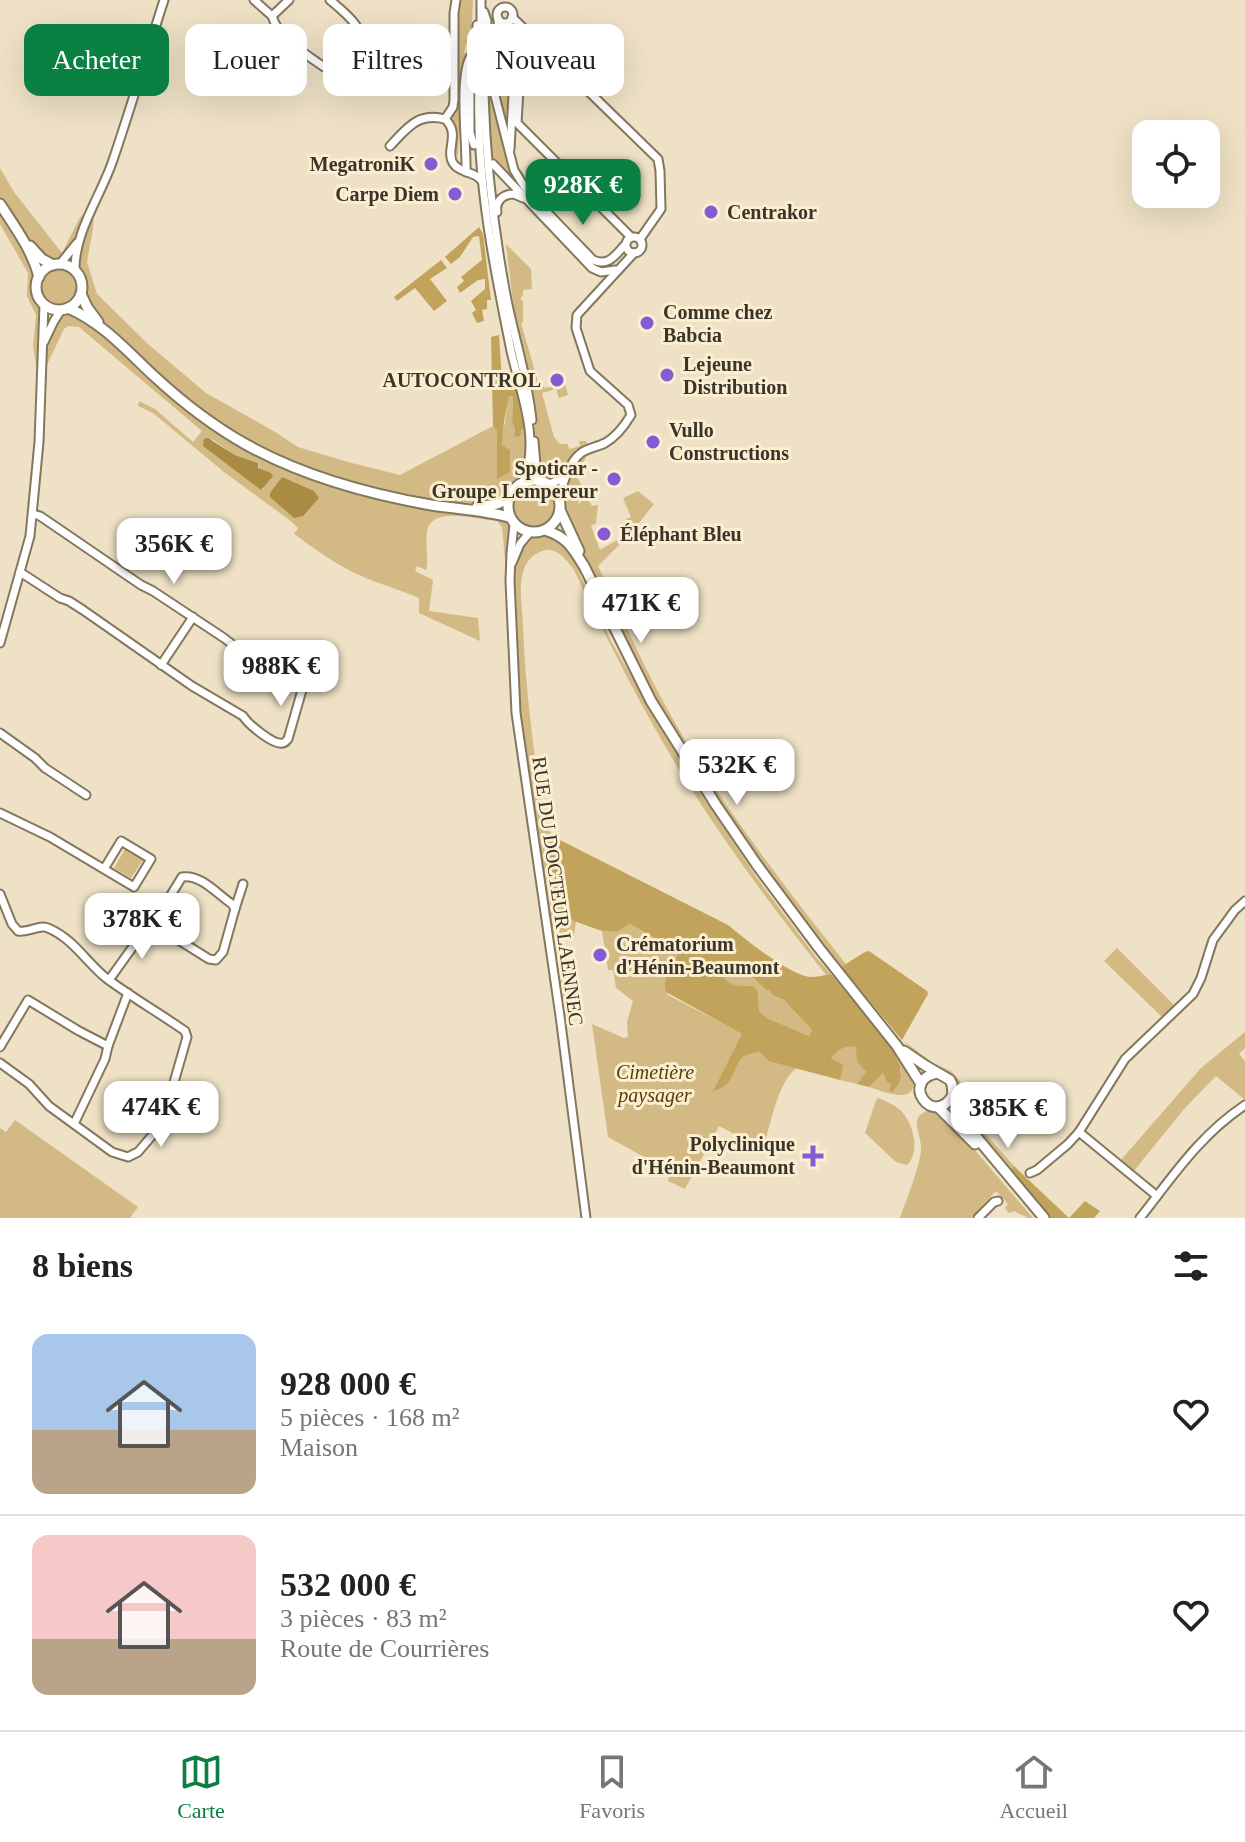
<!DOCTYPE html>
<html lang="fr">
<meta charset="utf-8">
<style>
:root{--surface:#fff;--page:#f2f2f2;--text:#222;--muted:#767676;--line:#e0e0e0;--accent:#0b8043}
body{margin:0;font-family:"Times New Roman",serif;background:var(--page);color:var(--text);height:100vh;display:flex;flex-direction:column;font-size:30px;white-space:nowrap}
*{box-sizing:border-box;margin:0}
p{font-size:26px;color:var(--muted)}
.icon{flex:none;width:44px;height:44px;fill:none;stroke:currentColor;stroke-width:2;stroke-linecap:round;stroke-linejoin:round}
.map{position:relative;height:1218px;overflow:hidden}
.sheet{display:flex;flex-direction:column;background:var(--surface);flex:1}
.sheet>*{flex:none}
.banner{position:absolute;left:24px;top:24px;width:800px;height:72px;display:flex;gap:16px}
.tools{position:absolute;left:1132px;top:120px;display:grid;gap:16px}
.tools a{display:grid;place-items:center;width:88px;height:88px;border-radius:16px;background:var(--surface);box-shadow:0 8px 32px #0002;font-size:40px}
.price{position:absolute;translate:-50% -68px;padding:0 18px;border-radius:16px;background:#fff;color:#222;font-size:26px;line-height:52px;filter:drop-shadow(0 2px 4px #0008)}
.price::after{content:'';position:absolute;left:50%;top:48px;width:24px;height:18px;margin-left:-12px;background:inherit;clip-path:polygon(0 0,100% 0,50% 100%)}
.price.on{background:var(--accent);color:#fff}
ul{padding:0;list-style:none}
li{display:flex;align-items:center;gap:24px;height:200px;padding:0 32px}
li+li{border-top:2px solid var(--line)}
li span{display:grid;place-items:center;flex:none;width:224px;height:160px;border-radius:16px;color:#555}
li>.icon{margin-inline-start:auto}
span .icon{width:96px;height:96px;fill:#fffc;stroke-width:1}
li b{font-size:34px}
h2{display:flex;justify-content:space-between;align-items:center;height:96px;padding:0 32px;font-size:34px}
.pill{padding:0 28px;border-radius:16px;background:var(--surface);box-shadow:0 8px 32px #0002;font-size:28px;line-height:72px}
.pill.on{background:var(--accent);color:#fff}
.menu{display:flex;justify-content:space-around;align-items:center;height:112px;border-top:2px solid var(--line);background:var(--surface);font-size:22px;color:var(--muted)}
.menu a{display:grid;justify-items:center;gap:4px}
.menu .on{color:var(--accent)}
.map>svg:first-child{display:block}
.green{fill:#d3ba84;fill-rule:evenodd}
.forest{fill:#c2a35c;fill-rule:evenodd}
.water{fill:#aa8b44}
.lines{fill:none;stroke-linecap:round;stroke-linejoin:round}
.minor-casing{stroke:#83775e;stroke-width:11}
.major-casing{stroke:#83775e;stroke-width:13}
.minor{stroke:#fff;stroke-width:7}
.major{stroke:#fff;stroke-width:9}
.poi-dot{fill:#855bd5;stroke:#fbeed1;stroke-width:3}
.labels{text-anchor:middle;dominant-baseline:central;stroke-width:6;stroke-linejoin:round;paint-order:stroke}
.poi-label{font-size:20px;font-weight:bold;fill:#3a352a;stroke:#fbeed1;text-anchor:start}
.street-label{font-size:20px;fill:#3a352a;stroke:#fbeed1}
.park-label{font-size:20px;font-style:italic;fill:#554004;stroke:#fbeed1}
</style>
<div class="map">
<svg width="1245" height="1218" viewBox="0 0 1245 1218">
<rect width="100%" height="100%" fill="#eee1c5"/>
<g class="green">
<path d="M461 0H473L471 43 466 44 464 53H469L463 68 462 129H459L458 158C452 145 458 130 452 118L459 101V12Z"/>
<polygon points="498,47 507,50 512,59 509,142 492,74 499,74 496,78 497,90 502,91 503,81 496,65 494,67 491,49"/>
<polygon points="487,78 511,170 521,190 492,160"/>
<polygon points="0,168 14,192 62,253 80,217 89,210 72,246 60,260 52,261 46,259 24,235 0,197"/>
<polygon points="0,210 27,252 35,273 33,293 42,313 37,372 33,346 36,315 27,296 28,273 0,224"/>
<path d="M94 213 93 229 87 262 97 294 148 344 206 393 272 430 298 447 348 462 400 475 493 426 497 431 498 479 502 445V429L505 424 508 396H513L512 422 515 428V436L525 429 527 438 526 466 522 477 513 484 501 500C457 508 430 501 387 491 289 469 222 434 148 366 131 350 87 316 85 293 85 289 86 285 85 281 84 275 79 271 78 265 75 251 88 225 94 213Z"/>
<polygon points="506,244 531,269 532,289 523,290 523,296 521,297 521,300 523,301 523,322 521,323 538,382 545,388 565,383 568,395 559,398 556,389 542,393 554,437 560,444 568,444 569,449 580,446 579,441 586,441 588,446 562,476 551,480 542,474 538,468 532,396 516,327"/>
<circle cx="59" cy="287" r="17"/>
<path d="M72 313C108 333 136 366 166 393 215 436 272 467 334 486L505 519 512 528V533L506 553V571L502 527 497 521C478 520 432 505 427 531 425 544 429 558 426 570L417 566 415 571 433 580 429 611 478 618 480 641 419 613V598C399 589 378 584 359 575 335 564 315 549 294 534L298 528 292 522 224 472 153 413 138 406 139 401 155 409 193 442 202 431 79 327 68 326 64 329 44 371C46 347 48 336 60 316ZM212 439 235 455 258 463 263 489H261L204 446Z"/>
<path d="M585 454 586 457 581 467 583 475 577 477 585 492 578 503 579 504 586 495 592 506 598 505 596 523 591 526 600 550 626 535 630 528 626 519 631 517 623 498 638 491 654 504 632 532 598 566C620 612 640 659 664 703 715 797 780 881 846 964L841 967 769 872 701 773 661 707 626 641 590 564 564 517V491L580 458Z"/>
<circle cx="534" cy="506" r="23"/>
<path d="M546 535 559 539 575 558 581 577 611 641 691 779 757 878 816 957 831 974 826 975C776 912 728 848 686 781 644 713 608 642 574 570 565 558 556 545 540 552 532 555 527 561 524 569 518 585 522 607 523 624 525 691 535 757 544 824L554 837 546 841 554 913 576 921 574 936 561 938 572 1014 563 1015 521 721 516 672 514 568 518 551 528 538Z"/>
<polygon points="125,849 143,860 131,878 114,868"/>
<path d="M630 924 679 952C672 967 660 979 668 995L743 1034 714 1090 725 1085C735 1067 738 1055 760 1052L768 1061 797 1068C778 1080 770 1127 763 1149L719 1126 685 1189 668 1181 671 1172 608 1137 592 1024 624 1038 628 1037 627 1022 633 1001 616 988 613 970H608L602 931 617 932Z"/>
<polygon points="1117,948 1176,1007 1163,1018 1104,961"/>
<path d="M741 965 766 990H770L772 995 784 1000 812 1030 809 1036 767 1018 759 1011 758 991 753 986C738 985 730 989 722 975H730Z"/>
<polygon points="1245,1032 1245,1048 1239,1054 1245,1061 1245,1100 1216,1076 1184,1109 1133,1172 1120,1161 1201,1068"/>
<polygon points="900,1038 933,1063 951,1071 960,1081 962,1096 975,1122 1014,1166 1010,1170 973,1126 957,1095 956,1080 944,1070 929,1064"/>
<polygon points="844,1046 857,1047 866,1073 857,1084 840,1080 844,1065 831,1058 836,1051"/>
<path d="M896 1057C901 1064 913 1076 913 1084 914 1105 879 1090 869 1087L883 1073H902Z"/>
<path d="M879 1098C887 1102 896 1105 902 1112 913 1124 921 1152 907 1165L896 1162 865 1133 876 1100Z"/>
<path d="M927 1111 942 1114 949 1120 1033 1218H1028L1014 1211 1009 1213 1005 1208 1008 1204 996 1191 971 1218H900C906 1201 920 1166 921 1150 922 1134 908 1118 927 1111Z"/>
<polygon points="15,1120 138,1207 130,1218 0,1218 0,1128 6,1132"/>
</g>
<g class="forest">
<polygon points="479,227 483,234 491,300 487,300 487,309 482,310 484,321 477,323 472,313 476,310 471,301 485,289 485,279 478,280 460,293 457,287 464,281 461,277 482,260 479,236 473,237 460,257 451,264 445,257"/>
<polygon points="441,260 447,268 430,279 447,301 434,311 415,288 397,301 394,297"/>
<path d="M499 335 502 381 507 380 509 371H514L525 429 522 430 520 436 515 437V428L512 422 513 396H509C506 412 502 428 502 445L510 450V472L497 479V431L493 426 491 337Z"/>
<path d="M554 837 728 925C745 939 790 976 811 977 817 977 824 975 831 974L889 1044C898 1060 909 1077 892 1092L889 1091 891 1084 887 1082 883 1073 869 1087 857 1084 866 1072 857 1061 856 1047C844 1046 839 1048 831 1058L844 1065 840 1080 768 1061 760 1052C731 1056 741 1069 726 1085 725 1086 715 1091 713 1091L742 1034 666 992C661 978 674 964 679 952L630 924 617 932 602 931 554 914 545 846 546 841ZM741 966 766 990H770L772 995 784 1000 812 1030 809 1036 767 1018 759 1011 758 991 753 986C740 985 729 988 723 975H730L741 971Z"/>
<polygon points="869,951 927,991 928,994 902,1040 841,967 865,952"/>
<polygon points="1014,1166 1069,1218 1085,1201 1100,1211 1094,1218 1050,1218 1010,1170"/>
</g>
<g class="water">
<polygon points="208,438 235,455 258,463 258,468 271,473 273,476 261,490 203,446 204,439"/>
<polygon points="282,477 314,491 319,498 303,516 294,518 270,497 270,493"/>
</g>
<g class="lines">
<defs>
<g id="minor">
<polyline points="254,0 272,16"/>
<path d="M481 0V73C477 91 479 110 479 128 481 203 496 277 511 351 520 392 541 440 523 482"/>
<circle cx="505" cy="15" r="8"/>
<path d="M484 12 487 21V52L493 88 514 170 524 186 540 205 593 260C609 267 615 255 625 245"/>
<path d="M272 16C279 39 306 54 324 67 342 75 355 57 364 44 361 25 344 12 330 0"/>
<polyline points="272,16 289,0"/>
<polyline points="512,17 658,159 660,171 661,209 640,239"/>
<path d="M498 18C497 34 514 42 521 56L517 123 631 237"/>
<polyline points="491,45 504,45 512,53 515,59 510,149"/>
<path d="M484 93C486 162 494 232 507 300 515 340 528 380 532 420"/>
<polyline points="445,119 453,107 454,100 454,13 456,0"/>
<polyline points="474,145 470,133 470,86 476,57 477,25"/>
<path d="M390 146C407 128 418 112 445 119 461 134 445 150 453 163 459 173 474 171 481 180"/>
<polyline points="493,164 592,268 601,272 615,270"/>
<path d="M466 172C467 146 458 74 471 56"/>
<path d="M497 212C495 201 503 194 514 194L523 198"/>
<circle cx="634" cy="245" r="8"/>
<polyline points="60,264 77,243"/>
<path d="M75 271C74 232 101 196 113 160 131 107 147 53 164 0"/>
<polyline points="44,342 54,321 61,310"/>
<polyline points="534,441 536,465 542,481"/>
<polyline points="549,484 564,478"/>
<path d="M559 499C563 484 568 463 581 453 588 448 597 447 605 443 616 437 625 425 631 415L628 405 590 371 576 328 577 315 634 253"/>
<polyline points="514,524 511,553 510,581 516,713 560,1016 586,1218"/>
<polyline points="512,563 520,544 530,532"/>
<path d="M20 572 60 598 69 601 83 610 192 686 243 716C248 724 274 746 283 743 285 743 286 741 288 739L302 690 250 658 224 638 153 591 141 585 40 516 33 514"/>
<polyline points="0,643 30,536 39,442 44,305"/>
<polyline points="161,665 193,617"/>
<polyline points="0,733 35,758 45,768 86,795"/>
<polyline points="0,813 50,837 134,887 151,859 121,841 104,869"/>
<path d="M0 894 12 924 18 931C29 933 39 924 48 928 74 939 86 962 106 978 130 996 159 1013 185 1031L187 1037 162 1124 138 1152 128 1157 112 1152 49 1106 29 1084 0 1063"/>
<polyline points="235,909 243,884"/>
<path d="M109 980 137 941 153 924 182 877C201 874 217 894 232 904L235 909 223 952 216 960 209 959 153 924"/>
<polyline points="0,1047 28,1000 79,1031 108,1046"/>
<polyline points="74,1124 105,1059 108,1046 128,993"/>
<polyline points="1079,1132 1157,1196"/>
<polyline points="1030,1173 1037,1170 1068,1144 1079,1132 1125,1059 1193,994 1201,978 1213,940 1235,910 1245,901"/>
<polyline points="978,1218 994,1202 998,1201"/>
<path d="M1140 1218C1173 1176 1200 1135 1245 1105"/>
</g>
<g id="major">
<path d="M0 204C15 227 32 250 39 277"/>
<polyline points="30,246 42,259 53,265"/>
<circle cx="59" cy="287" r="23"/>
<polyline points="81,294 87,307 98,322"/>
<path d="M68 308C102 322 128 352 154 376 182 402 213 426 247 445 303 476 368 494 431 505 458 509 483 510 509 517"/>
<circle cx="534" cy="506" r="26"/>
<polyline points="477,507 497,504 508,499"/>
<polyline points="560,510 579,551"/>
<path d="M545 530C567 537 572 547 584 566L651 701 716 805 757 865 819 948 897 1046 921 1084"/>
<polyline points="904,1051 926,1066 950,1080 952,1084 953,1095 973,1133 1044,1218"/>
<path d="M937 1073C899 1080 933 1129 953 1095"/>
<polyline points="938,1107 975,1144"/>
</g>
</defs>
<use href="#minor" class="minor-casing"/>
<use href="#major" class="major-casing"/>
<use href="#minor" class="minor"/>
<use href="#major" class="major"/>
</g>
<g class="poi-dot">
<circle cx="431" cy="164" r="8"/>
<circle cx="455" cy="194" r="8"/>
<circle cx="711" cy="212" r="8"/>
<circle cx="647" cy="323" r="8"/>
<circle cx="667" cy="375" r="8"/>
<circle cx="557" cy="380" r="8"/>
<circle cx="653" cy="442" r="8"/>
<circle cx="614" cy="479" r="8"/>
<circle cx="604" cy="534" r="8"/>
<circle cx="600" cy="955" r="8"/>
<path d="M809 1144h8v8h8v8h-8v8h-8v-8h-8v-8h8z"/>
</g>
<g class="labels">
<g class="poi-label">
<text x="415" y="164" text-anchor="end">MegatroniK</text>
<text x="439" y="194" text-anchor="end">Carpe Diem</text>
<text x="727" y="212">Centrakor</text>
<text x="663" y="312">Comme chez<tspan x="663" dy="23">Babcia</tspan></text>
<text x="683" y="364">Lejeune<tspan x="683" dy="23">Distribution</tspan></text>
<text x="541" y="380" text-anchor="end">AUTOCONTROL</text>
<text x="669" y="430">Vullo<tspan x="669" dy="23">Constructions</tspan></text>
<text x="598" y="468" text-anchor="end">Spoticar -<tspan x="598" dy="23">Groupe Lempereur</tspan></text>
<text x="620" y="534">Éléphant Bleu</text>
<text x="616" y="944">Crématorium<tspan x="616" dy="23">d'Hénin-Beaumont</tspan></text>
<text x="795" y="1144" text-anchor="end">Polyclinique<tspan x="795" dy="23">d'Hénin-Beaumont</tspan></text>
</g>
<g class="street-label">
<text transform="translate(558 891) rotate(82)">RUE DU DOCTEUR LAENNEC</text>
</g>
<g class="park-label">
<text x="655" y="1072">Cimetière<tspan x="655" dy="23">paysager</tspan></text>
</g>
</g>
</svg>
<div class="tools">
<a><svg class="icon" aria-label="locate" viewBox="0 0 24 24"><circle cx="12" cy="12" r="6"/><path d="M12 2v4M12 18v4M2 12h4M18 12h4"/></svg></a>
</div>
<b class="price on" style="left:583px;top:227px">928K €</b>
<b class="price" style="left:174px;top:586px">356K €</b>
<b class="price" style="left:641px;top:645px">471K €</b>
<b class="price" style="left:281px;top:708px">988K €</b>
<b class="price" style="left:737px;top:807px">532K €</b>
<b class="price" style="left:142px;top:961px">378K €</b>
<b class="price" style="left:161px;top:1149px">474K €</b>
<b class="price" style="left:1008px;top:1150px">385K €</b>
<div class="banner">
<a class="pill on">Acheter</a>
<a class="pill">Louer</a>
<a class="pill">Filtres</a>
<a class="pill">Nouveau</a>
</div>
</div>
<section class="sheet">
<h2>8 biens<svg class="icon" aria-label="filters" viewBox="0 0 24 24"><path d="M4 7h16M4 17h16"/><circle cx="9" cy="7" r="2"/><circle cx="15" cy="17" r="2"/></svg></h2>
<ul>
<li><span style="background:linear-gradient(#a9c7e8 60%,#b9a48a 0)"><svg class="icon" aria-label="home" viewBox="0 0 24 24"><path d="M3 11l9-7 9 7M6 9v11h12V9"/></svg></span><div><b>928 000 €</b><p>5 pièces · 168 m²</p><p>Maison</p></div><svg class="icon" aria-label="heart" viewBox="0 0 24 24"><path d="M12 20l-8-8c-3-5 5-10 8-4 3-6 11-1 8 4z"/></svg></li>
<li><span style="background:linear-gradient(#f6c9c9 65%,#b9a48a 0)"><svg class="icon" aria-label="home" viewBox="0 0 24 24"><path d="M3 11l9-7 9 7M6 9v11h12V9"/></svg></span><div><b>532 000 €</b><p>3 pièces · 83 m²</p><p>Route de Courrières</p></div><svg class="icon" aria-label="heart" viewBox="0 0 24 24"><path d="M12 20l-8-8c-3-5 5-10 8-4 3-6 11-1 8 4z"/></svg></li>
</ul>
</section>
<nav class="menu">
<a class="on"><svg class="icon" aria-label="map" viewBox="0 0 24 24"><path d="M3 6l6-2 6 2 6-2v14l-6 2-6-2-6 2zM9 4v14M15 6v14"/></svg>Carte</a>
<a><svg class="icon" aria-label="saved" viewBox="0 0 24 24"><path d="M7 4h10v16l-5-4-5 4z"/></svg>Favoris</a>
<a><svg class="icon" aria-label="home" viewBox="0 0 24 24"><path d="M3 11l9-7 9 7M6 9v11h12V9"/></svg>Accueil</a>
</nav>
